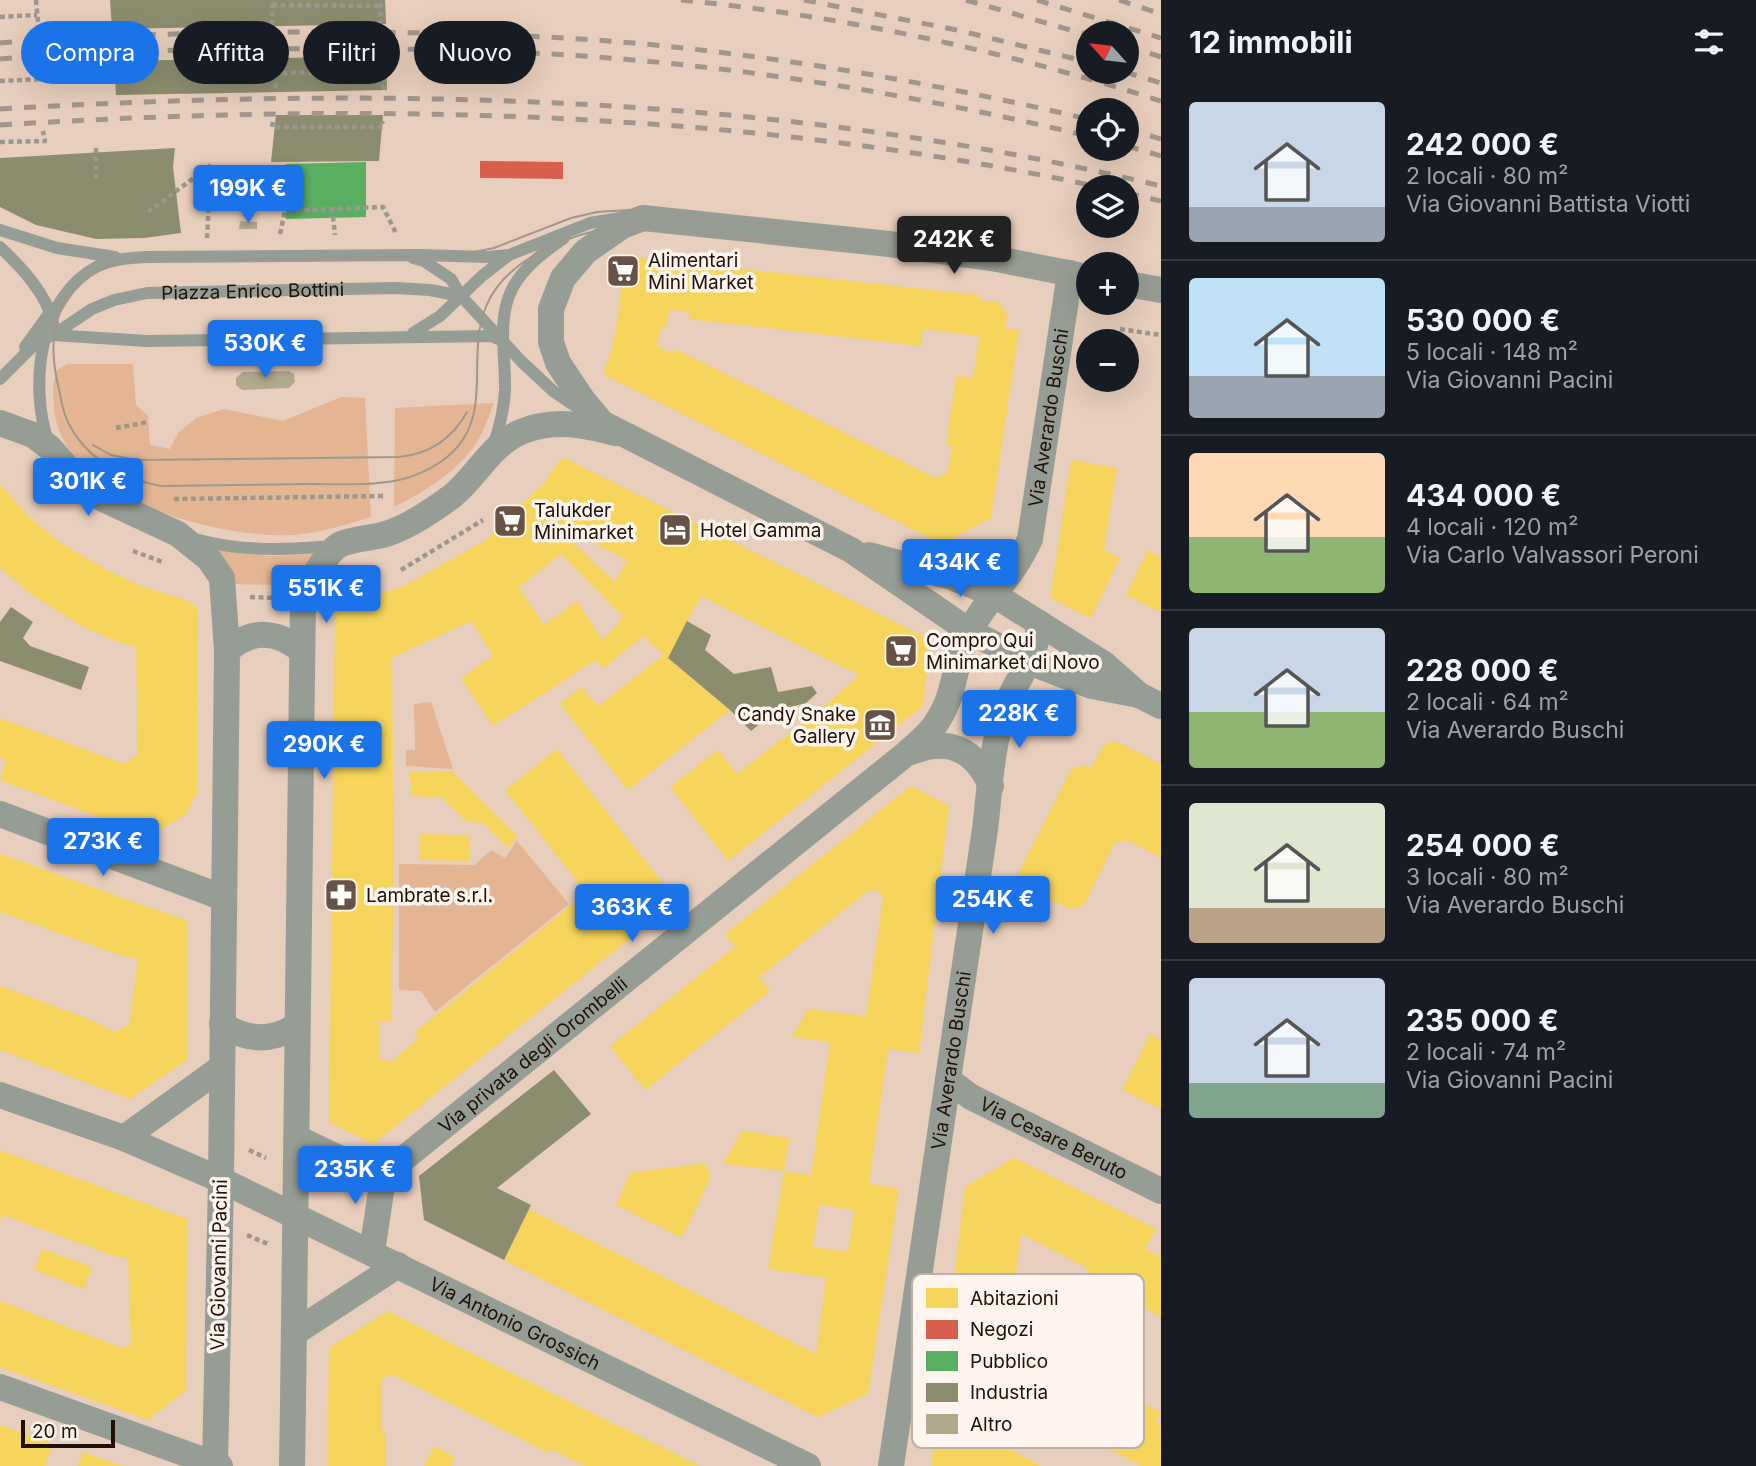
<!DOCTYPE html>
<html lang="it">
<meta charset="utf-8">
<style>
:root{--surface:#171b24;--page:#242831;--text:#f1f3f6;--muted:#9ea1a6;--line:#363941;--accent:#1a73e8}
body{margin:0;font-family:Inter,sans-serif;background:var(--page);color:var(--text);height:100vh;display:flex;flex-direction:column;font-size:26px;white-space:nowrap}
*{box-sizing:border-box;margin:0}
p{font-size:23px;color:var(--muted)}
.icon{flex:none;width:38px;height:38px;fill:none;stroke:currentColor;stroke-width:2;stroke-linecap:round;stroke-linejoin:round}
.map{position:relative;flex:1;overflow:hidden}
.details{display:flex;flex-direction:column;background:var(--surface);width:595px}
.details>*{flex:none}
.hud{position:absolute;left:21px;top:21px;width:665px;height:63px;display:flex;gap:14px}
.needle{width:46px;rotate:297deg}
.controls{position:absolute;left:1076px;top:21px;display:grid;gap:14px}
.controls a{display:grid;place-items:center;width:63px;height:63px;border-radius:50%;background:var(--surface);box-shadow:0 7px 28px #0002;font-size:35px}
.scale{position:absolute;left:21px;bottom:18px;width:94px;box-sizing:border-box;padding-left:7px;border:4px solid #211005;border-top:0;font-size:19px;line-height:24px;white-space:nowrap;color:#211005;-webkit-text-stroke:5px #fff5ee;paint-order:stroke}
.price{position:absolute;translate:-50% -60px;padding:0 16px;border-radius:7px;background:var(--accent);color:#fff;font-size:23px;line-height:46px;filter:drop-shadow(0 2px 4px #0008)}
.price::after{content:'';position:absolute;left:50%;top:42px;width:21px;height:16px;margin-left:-10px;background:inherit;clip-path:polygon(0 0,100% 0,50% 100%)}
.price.on{background:#222;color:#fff}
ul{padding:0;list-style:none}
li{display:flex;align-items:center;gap:21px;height:175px;padding:0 28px}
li+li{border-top:2px solid var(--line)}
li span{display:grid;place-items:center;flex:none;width:196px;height:140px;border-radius:7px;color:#555}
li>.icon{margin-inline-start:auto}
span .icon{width:84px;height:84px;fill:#fffc;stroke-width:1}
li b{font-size:30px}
h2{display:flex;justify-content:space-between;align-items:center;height:84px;padding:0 28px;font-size:30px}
.pill{padding:0 24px;border-radius:32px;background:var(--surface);box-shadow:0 7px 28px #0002;font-size:24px;line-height:63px}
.pill.on{background:var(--accent);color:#fff}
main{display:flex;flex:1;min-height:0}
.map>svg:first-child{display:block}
.green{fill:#e4b593}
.homes{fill:#f6d55c;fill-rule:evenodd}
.shops{fill:#d6604d}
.public{fill:#5aae61}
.industry{fill:#8c8c6e}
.building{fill:#b1a98c}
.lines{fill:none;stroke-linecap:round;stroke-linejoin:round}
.path{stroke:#9a988e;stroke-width:4.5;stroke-dasharray:5 3.5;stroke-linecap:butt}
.service{stroke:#969d94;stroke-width:12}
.minor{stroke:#969d94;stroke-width:26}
.tram{stroke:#9f978c;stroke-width:2}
.rail{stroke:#9f978c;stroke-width:5;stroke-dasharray:12 12;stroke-linecap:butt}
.labels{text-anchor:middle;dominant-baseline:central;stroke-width:7;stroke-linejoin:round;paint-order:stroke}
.poi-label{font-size:19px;fill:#211005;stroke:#fff5ee;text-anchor:start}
.street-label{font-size:19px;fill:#211005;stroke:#fff5ee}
.key{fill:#fff5ee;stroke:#bcb0a8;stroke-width:2}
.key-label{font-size:19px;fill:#211005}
</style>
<main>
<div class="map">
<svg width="1161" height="1466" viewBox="0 0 1161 1466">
<rect width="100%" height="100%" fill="#e8cebc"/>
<g class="green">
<path d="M67 364H133L136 405 148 416 150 445 170 449 178 433 196 418 224 409 283 421 341 397 365 398 371 517C345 525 319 533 293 535 218 539 59 498 54 407 53 393 52 382 57 370Z"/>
<path d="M494 403C488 418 483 435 473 448 453 474 423 493 394 507L395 408Z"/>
<polygon points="218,550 268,556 316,554 301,586 234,584"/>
<polygon points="431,702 453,769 406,766 406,750 415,750 414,704"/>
<polygon points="517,841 569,904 435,1012 421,991 399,990 399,864 475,865 491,850 505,858"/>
</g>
<g class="homes">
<path d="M624 256 979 295V300L998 302 1007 314 1005 328 1019 330 991 518 942 544 603 374 612 348 618 317ZM669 310 690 312 689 319 921 346 923 329 979 336 973 378 956 376 946 445 952 446 947 473 936 478 675 349 673 354 657 346 662 326 667 327Z"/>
<path d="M562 457 931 640 923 706 728 861 670 787 718 750 737 774 827 704 859 675 701 596 668 658 730 710 628 790 560 704 581 687 598 706 664 655 643 636 603 669 596 660 493 726 461 678 493 656 471 621 392 658 394 861 391 1022 360 1021 380 1023 379 1058 391 1062 419 1038 414 1033 586 893 505 790 557 749 677 901 373 1144 329 1122 335 607 404 586 486 540 545 482ZM580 536 627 560 615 582 573 543ZM561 554 623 617 603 640 577 601 544 625 519 587Z"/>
<polygon points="1071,460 1117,468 1104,550 1120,558 1091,618 1050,598"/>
<polygon points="0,484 30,518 62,544 105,569 138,585 186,600 197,607 198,612 197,792 186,814 161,830 155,833 139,832 0,780 6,760 0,758 0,718 124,764 138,754 136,647 117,642 80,625 32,595 0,568"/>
<polygon points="1148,550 1161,557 1161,612 1126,595"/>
<polygon points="1115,741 1161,764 1161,858 1127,840 1114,844 1084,905 1070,909 1023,886 1019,872 1072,768 1086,765 1091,768 1104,745"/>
<polygon points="452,771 517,836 508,848 483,823 467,822 442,798 411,796 410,772"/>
<path d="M911 786 949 806 919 1053 888 1049 869 1183 899 1189 868 1394 818 1417 504 1260 529 1209 816 1354 826 1278 768 1269 784 1171 811 1175 830 1042 792 1037 808 1009 866 1016 883 899 878 890 868 891 759 977 770 991 645 1090 610 1046 735 947 725 934ZM819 1205 854 1210 848 1252 813 1247Z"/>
<polygon points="419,834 470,835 469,861 419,860"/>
<polygon points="0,854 188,921 188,1059 130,1099 0,1050 0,986 86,1018 115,1032 129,1025 138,959 119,955 0,912"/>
<polygon points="1150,1034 1161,1040 1161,1109 1122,1090"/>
<polygon points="742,1131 789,1138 784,1171 723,1164"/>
<polygon points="0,1150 187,1219 186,1390 148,1420 0,1367 0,1301 122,1348 131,1344 128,1258 119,1258 3,1215 0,1223"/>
<polygon points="1014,1158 1156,1229 1145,1249 1161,1257 1161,1317 1121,1296 1102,1334 1065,1315 1089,1269 1021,1234 1003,1366 944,1359 965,1187"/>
<polygon points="705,1163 711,1176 682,1238 616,1205 630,1173"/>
<polygon points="42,1249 92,1267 84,1289 34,1270"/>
<polygon points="388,1311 447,1341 700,1466 585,1466 551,1449 549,1453 391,1374 382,1379 382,1432 386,1433 386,1466 327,1466 329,1348"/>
<polygon points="1077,1384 1135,1413 1141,1402 1161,1412 1156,1422 1161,1425 1161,1466 1142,1466 1057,1424"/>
<polygon points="938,1405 999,1414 994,1442 1039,1464 1038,1466 931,1466"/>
<polygon points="0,1425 53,1444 45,1466 0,1466"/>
<polygon points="434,1446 455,1457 451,1466 424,1466"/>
<polygon points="83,1452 122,1466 78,1466"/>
</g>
<polygon class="shops" points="480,161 563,162 563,179 480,178"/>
<polygon class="public" points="366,162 366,217 286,219 286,164"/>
<g class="industry">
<polygon points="110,0 385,0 386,24 112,29"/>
<polygon points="386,56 387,90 116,95 114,61"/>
<polygon points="276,115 383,115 379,161 271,162"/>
<polygon points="175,148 173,167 181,233 144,238 96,239 36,225 0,207 0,158"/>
<polygon points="11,607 33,622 23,638 30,646 89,667 81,690 0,661 0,622"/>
<polygon points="687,621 711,635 705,650 734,674 771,667 778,692 812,686 817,693 806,703 775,711 751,731 730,710 668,658"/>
<polygon points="554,1070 591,1114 497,1188 531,1205 504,1260 424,1220 419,1176"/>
</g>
<g class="building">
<polygon points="240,221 257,222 257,229 239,229"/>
<polygon points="289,371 294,374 295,382 289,388 242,390 236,385 236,378 243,372"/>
</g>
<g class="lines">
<g class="path">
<polyline points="36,0 39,33"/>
<polyline points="272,5 381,6"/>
<polyline points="0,17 37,15"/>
<polyline points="272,25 272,0"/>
<polyline points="380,25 381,0"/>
<polyline points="272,58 276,91"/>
<polyline points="274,73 384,72"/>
<polyline points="0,81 44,79 41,65"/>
<polyline points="384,90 385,56"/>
<polyline points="273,122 272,127 383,127 382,121"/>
<polyline points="0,142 45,141 43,131"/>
<polyline points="96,148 96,182"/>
<polyline points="332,208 335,235"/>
<polyline points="148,212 211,165"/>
<polyline points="280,234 285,211 383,207 396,233"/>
<polyline points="207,238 211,166"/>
<polyline points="1120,329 1161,335"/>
<polyline points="116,428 148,422"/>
<polyline points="174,499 383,496"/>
<polyline points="133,551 165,563"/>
<polyline points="401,570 483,520"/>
<polyline points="351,579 382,569"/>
<polyline points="250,597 276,598"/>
<polyline points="249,1150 266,1158"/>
<polyline points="247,1235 268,1244"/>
</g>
<g class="service">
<polyline points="0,230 57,248 115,257"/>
<path d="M0 247C21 267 47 294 53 323"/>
<polyline points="413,258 424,261 451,279 461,296 521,361 553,391 581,410"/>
<polyline points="413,333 440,316 482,276 509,255 590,223 626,217"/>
<polyline points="53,335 147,341 491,336 503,341"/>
<polyline points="25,347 53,308"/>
<path id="s1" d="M0 379 38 341 53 335 92 309 114 300 147 293 396 288 430 290 461 296"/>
<path d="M48 441C29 385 39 296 98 266 113 259 130 258 146 257L418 255 488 257 509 255"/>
<path d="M494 443C500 426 504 408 505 390 506 356 496 319 513 287 525 266 544 252 564 238"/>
<path d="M195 539C241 552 286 550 333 546"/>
</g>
<g class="minor">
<polyline points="1088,277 992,258 889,244 643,218 622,226 585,252 563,278 551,309 551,342 558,363 582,399 602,423 851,550 969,631 1029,662 1092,686 1139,695"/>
<polyline points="1127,284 1161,290"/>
<polyline points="0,423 33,435 50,448 73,474 103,499 178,534 209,559 222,578 227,651 221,1180 215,1466"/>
<polyline points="869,555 951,577 993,594 1104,664 1139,695 1161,706"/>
<path d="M227 651C251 628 278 631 302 651"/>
<path d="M907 753C916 751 926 746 935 746 964 743 981 763 991 786"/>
<polyline points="0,814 224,898"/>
<path d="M222 1024C246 1041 271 1042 296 1026"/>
<path id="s2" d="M948 1080 971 1097 1161 1191"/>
<path id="s3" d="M0 1095 124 1138 221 1180 808 1466"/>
<polyline points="124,1138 222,1067"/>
<polyline points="297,1138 364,1170 375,1173 387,1172"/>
<path id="s4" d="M387 1172 907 753C919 742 932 732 940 717 956 691 955 657 970 630 988 598 1015 573 1030 539L1070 273"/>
<polyline points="372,1252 382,1185 387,1172"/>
<polyline points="294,1333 398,1265"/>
<polyline points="0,1387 220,1466"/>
<path d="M292 1466C297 1177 297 888 303 598 310 583 325 554 339 545 350 539 373 538 386 534 409 527 432 511 451 497 478 476 491 442 526 430 557 419 584 425 615 433"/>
<path id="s5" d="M891 1466 985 829C990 789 991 744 1006 706 1017 678 1038 655 1039 623"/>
</g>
<g class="tram">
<path d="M1088 270 921 240 629 210 597 212 571 218 494 248 455 256 146 260C132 261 118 262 104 268 54 289 47 338 58 385 61 397 62 411 68 422 85 458 123 479 161 486 211 485 260 485 310 484 339 484 370 486 399 480 414 477 430 469 442 461 520 405 423 308 548 248 580 232 614 224 650 227L938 258 1088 284"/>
<polyline points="1127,277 1161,283"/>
<polyline points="1127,291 1161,297"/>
<path d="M93 445 111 455 136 460 399 457C430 454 452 439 467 412"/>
</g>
<g class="rail">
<path d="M681 0C843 16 1006 51 1161 101"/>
<polyline points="804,0 957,30 1088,62"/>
<polyline points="966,0 1088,35"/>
<polyline points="1037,0 1161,38"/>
<polyline points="1119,0 1161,14"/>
<path d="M0 43C97 35 194 33 292 32 405 32 519 33 633 43 787 57 938 84 1088 119"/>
<polyline points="1127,46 1161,57"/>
<path d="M0 59C92 51 183 50 275 49 367 48 459 49 550 54 732 64 912 94 1088 136"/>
<polyline points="1125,72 1161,83"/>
<path d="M0 109C388 86 781 94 1161 186"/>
<path d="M0 125C366 102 739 109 1099 187"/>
<polyline points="1127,129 1161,139"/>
<polyline points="1127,146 1161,156"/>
<polyline points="1127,193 1161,201"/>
</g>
</g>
<defs>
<symbol id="supermarket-square" viewBox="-11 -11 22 22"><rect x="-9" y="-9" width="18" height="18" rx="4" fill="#675245" stroke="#fff5ee"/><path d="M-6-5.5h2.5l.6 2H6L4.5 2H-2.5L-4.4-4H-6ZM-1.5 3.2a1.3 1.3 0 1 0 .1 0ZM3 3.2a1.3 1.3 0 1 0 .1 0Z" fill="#fff"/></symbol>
<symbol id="hotel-square" viewBox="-11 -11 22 22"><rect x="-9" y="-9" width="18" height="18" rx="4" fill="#675245" stroke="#fff5ee"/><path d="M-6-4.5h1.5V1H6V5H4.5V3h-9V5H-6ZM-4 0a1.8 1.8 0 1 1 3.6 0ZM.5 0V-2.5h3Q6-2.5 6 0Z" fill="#fff"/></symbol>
<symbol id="museum-square" viewBox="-11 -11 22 22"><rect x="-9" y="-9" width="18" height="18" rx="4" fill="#675245" stroke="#fff5ee"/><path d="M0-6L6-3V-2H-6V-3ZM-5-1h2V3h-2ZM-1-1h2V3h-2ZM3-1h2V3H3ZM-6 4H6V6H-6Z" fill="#fff"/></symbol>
<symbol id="pharmacy-square" viewBox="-11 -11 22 22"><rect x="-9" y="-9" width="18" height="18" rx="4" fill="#675245" stroke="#fff5ee"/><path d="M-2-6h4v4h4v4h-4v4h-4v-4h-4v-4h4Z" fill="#fff"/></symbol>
</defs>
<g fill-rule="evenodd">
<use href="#supermarket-square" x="604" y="252" width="38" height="38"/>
<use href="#supermarket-square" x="491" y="502" width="38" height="38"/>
<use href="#hotel-square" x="656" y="511" width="38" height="38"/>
<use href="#supermarket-square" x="882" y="632" width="38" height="38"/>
<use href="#museum-square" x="861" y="706" width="38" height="38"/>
<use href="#pharmacy-square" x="322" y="876" width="38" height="38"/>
</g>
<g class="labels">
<g class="poi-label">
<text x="648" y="260">Alimentari<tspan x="648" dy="22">Mini Market</tspan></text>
<text x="534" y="510">Talukder<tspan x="534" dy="22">Minimarket</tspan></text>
<text x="700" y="530">Hotel Gamma</text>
<text x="926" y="640">Compro Qui<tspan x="926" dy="22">Minimarket di Novo</tspan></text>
<text x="856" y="714" text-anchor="end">Candy Snake<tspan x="856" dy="22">Gallery</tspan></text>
<text x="366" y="895">Lambrate s.r.l.</text>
</g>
<g class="street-label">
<text stroke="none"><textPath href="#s1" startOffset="280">Piazza Enrico Bottini</textPath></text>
<text stroke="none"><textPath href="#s4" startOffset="1041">Via Averardo Buschi</textPath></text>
<text stroke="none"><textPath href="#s4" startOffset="187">Via privata degli Orombelli</textPath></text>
<text stroke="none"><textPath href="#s5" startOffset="410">Via Averardo Buschi</textPath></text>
<text stroke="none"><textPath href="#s2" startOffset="121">Via Cesare Beruto</textPath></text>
<text transform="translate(219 1265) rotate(-89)">Via Giovanni Pacini</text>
<text stroke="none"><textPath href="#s3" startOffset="564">Via Antonio Grossich</textPath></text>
</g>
</g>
<rect x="912" y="1274" width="232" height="174" rx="10" class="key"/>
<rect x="926" y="1288" width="32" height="20" fill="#f6d55c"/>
<rect x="926" y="1320" width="32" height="19" fill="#d6604d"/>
<rect x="926" y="1351" width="32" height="20" fill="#5aae61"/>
<rect x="926" y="1383" width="32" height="19" fill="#8c8c6e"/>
<rect x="926" y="1414" width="32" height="20" fill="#b1a98c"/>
<g class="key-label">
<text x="970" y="1305">Abitazioni</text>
<text x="970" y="1336">Negozi</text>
<text x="970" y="1368">Pubblico</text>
<text x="970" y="1399">Industria</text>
<text x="970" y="1431">Altro</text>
</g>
</svg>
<div class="controls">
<a><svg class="needle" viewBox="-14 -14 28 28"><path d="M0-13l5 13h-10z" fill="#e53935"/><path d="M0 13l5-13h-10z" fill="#9ea1a6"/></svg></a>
<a><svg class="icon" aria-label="locate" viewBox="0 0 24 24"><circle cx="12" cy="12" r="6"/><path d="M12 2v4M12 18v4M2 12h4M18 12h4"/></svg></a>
<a><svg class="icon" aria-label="layers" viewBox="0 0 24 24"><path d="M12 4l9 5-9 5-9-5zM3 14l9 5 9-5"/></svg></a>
<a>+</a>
<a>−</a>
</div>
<div class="scale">20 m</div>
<b class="price" style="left:248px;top:225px">199K €</b>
<b class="price on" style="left:954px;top:276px">242K €</b>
<b class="price" style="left:265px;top:380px">530K €</b>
<b class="price" style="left:88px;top:518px">301K €</b>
<b class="price" style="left:960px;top:599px">434K €</b>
<b class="price" style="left:326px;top:625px">551K €</b>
<b class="price" style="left:1019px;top:750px">228K €</b>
<b class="price" style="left:324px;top:781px">290K €</b>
<b class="price" style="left:103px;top:878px">273K €</b>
<b class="price" style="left:993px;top:936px">254K €</b>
<b class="price" style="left:632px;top:944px">363K €</b>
<b class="price" style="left:355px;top:1206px">235K €</b>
<div class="hud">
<a class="pill on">Compra</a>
<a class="pill">Affitta</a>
<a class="pill">Filtri</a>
<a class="pill">Nuovo</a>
</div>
</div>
<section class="details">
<h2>12 immobili<svg class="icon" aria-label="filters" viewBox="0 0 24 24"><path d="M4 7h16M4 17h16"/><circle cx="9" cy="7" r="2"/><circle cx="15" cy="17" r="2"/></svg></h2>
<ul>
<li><span style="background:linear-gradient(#c9d6e8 75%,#9aa5b1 0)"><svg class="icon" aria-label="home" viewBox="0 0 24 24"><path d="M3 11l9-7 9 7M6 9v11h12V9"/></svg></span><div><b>242 000 €</b><p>2 locali · 80 m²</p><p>Via Giovanni Battista Viotti</p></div></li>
<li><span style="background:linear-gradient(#bfe0f5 70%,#9aa5b1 0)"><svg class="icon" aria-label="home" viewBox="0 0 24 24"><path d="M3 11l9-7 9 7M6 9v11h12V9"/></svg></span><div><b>530 000 €</b><p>5 locali · 148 m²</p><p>Via Giovanni Pacini</p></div></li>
<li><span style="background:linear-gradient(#ffd9b3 60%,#8fb573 0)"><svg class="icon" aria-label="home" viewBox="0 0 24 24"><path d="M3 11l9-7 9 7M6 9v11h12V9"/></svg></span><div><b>434 000 €</b><p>4 locali · 120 m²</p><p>Via Carlo Valvassori Peroni</p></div></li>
<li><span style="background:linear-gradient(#c9d6e8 60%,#8fb573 0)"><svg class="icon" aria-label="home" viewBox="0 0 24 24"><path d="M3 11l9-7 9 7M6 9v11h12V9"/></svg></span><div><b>228 000 €</b><p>2 locali · 64 m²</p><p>Via Averardo Buschi</p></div></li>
<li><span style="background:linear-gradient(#dfe7d0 75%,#b9a48a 0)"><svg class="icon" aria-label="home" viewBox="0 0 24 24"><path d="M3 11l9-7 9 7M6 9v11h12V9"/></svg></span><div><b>254 000 €</b><p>3 locali · 80 m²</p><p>Via Averardo Buschi</p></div></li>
<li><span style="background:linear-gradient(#c9d6e8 75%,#7fa58c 0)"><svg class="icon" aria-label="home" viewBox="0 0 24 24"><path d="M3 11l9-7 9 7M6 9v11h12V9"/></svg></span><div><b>235 000 €</b><p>2 locali · 74 m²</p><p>Via Giovanni Pacini</p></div></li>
</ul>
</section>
</main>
